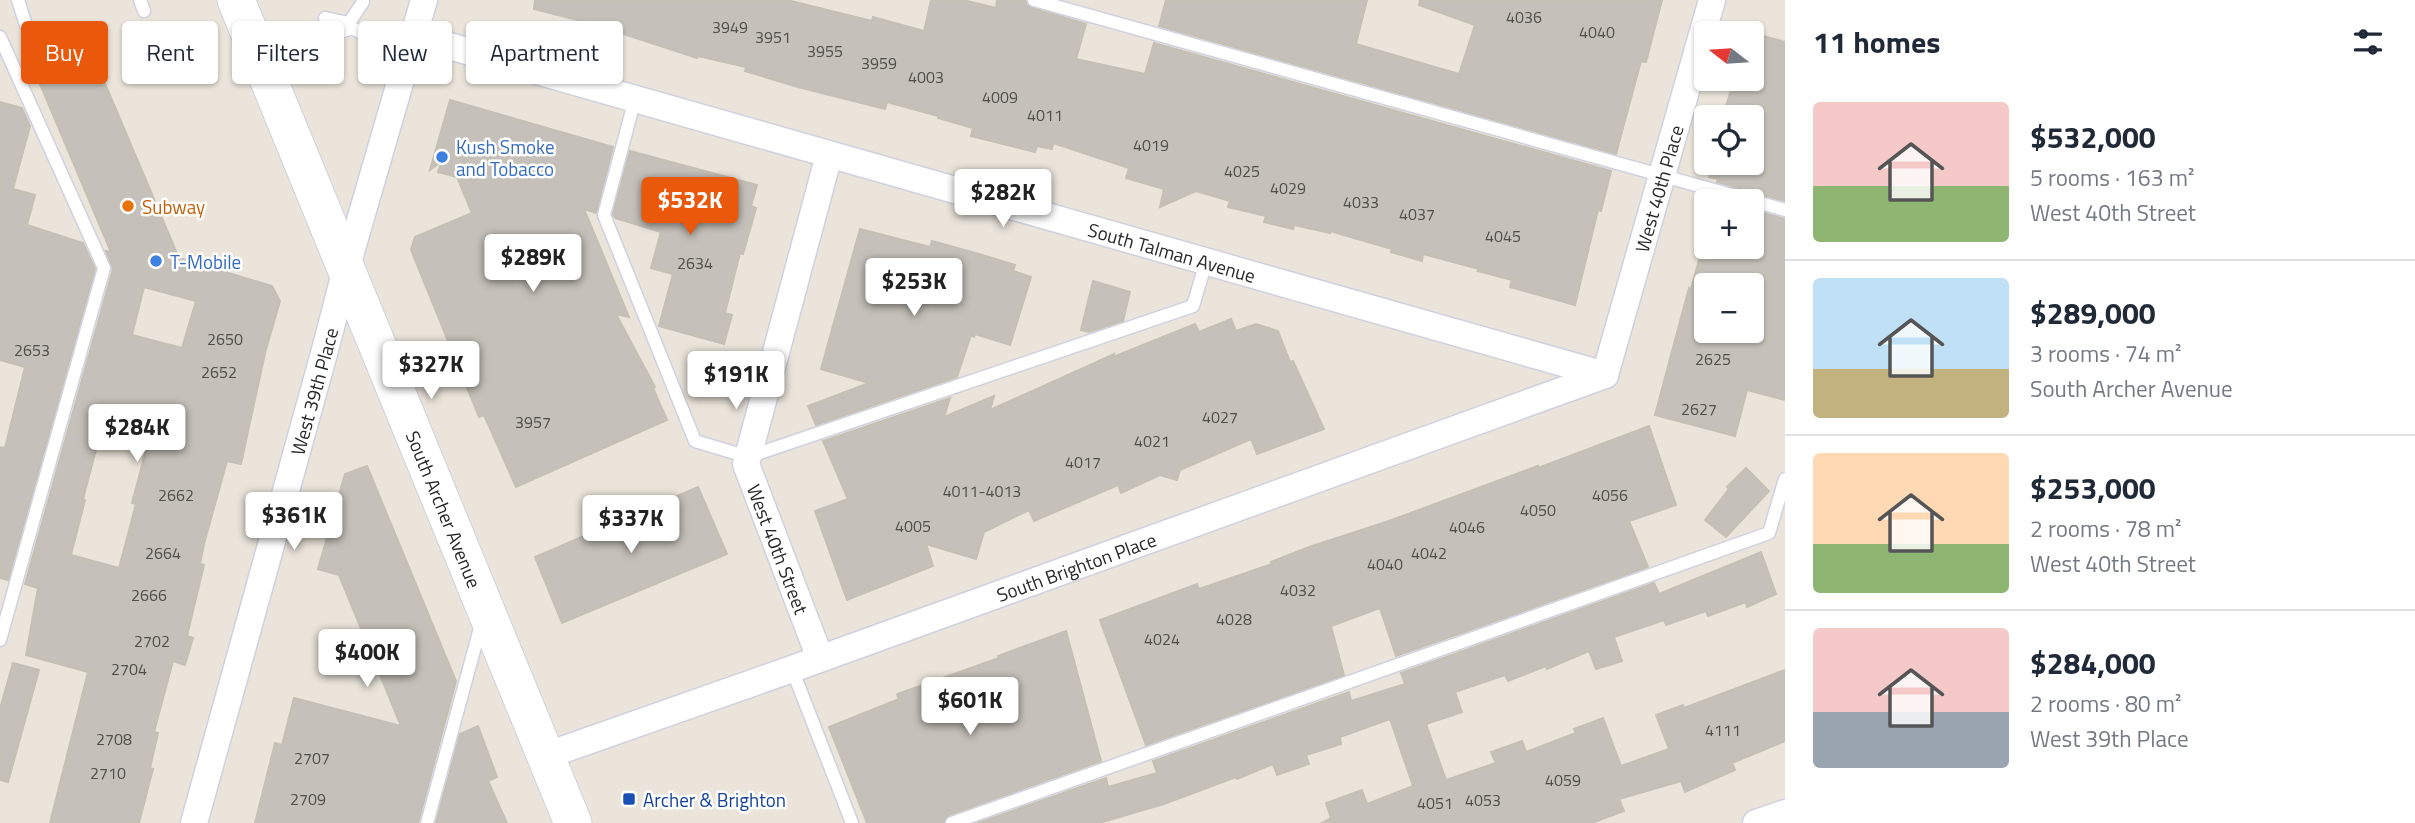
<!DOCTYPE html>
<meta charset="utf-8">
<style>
:root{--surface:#fff;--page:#f2f2f3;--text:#1f2937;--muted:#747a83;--line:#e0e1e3;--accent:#ea580c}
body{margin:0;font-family:"Titillium Web",sans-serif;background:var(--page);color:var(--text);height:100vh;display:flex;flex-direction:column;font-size:26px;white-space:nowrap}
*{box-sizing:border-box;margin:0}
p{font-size:23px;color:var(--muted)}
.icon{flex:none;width:38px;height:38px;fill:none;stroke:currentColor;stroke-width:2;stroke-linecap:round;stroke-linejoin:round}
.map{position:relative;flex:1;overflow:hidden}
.panel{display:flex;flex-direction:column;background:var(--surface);width:630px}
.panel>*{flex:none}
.hud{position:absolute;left:21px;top:21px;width:665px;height:63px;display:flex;gap:14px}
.needle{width:46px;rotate:287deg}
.buttons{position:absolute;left:1694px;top:21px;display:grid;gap:14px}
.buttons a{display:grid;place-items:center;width:70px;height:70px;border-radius:7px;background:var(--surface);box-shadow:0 2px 5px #0004;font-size:35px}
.price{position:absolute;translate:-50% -60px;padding:0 16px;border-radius:7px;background:#fff;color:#222;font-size:23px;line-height:46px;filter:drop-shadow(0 2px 4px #0008)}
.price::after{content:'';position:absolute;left:50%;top:42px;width:21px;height:16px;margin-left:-10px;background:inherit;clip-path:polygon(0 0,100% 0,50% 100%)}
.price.current{background:var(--accent);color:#fff}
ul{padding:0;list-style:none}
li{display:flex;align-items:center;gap:21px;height:175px;padding:0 28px}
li+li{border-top:2px solid var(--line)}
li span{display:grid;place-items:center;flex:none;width:196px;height:140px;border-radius:7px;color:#555}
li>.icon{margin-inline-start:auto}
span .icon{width:84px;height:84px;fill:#fffc;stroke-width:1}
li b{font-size:30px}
h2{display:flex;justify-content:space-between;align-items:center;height:84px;padding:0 28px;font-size:30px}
.chip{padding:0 24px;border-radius:7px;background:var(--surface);box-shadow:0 2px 5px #0004;font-size:24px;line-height:63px}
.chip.current{background:var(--accent);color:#fff}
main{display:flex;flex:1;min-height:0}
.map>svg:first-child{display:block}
.building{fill:#c5c0b9;stroke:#c5c0b4;stroke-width:2;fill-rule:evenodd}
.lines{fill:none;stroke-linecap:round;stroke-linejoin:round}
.service-casing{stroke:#cfd1e0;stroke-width:15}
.minor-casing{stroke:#cfd1e0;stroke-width:29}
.secondary-casing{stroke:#cfd1e0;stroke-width:39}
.service{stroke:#fff;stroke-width:12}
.minor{stroke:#fff;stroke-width:26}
.secondary{stroke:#fff;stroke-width:37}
.shop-dot{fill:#3f7fe0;stroke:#fff;stroke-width:2.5}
.food-dot{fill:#e8710a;stroke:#fff;stroke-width:2.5}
.transit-dot{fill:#1a4fb4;stroke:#fff;stroke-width:2.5}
.labels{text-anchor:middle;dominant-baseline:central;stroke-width:5;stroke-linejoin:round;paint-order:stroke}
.number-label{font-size:16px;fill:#4f4e4c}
.shop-label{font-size:19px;fill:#366cbe;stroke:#fff;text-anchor:start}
.street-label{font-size:19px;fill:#282828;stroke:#fff}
.food-label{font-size:19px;fill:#c56008;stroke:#fff;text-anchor:start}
.transit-label{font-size:19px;fill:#164399;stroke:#fff;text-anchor:start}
</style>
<main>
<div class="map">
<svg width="1785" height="823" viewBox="0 0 1785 823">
<rect width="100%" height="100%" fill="#eae4da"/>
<g class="building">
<polygon points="535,0 787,0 872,21 873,17 924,31 931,0 963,0 996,8 997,0 1025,0 1027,6 1032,8 1086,24 1076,59 1145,74 1154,43 1611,171 1601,211 1598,210 1575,305 1510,287 1512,280 1478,271 1479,269 1423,254 1422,261 1391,252 1392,249 1330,231 1330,233 1294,225 1293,229 1264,222 1266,216 1228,207 1230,201 1196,191 1160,207 1164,189 1126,178 1129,168 1053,143 1052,149 1037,146 1035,152 971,136 973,128 938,118 938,116 887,102 885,109 798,87 745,71 746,67 698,56 697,58 593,24 534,9"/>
<polygon points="1166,0 1367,0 1356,44 1459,74 1475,25 1419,5 1420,0 1662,0 1646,62 1641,61 1616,154 1159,26"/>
<polygon points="1748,32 1785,42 1785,201 1717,182 1718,179 1709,177 1713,163 1752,163 1752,117 1723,117 1734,79 1752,79 1752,33"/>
<path d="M95 60 179 258 272 286 280 301 265 353 241 464 227 461 204 544 200 564 204 565 187 636 193 638 185 665 173 661 154 732 158 733 150 768 153 769 139 823H50L88 672 26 655 38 588 25 584 113 269 106 251 111 252 40 84ZM144 287 196 301 182 348 132 335ZM103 423 150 435 132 503 136 504 119 568 71 555 85 500 83 499Z"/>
<polygon points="450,100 613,147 596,213 584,209 629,317 616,314 655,387 653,388 667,420 516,487 484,415 479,417 411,250 415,237 472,213 457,177 438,172 442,161 430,170"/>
<polygon points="0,102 22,108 30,126 13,189 35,195 27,225 83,243 95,269 8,580 0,578 0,447 5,448 25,367 0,360"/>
<polygon points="630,151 757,185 751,206 756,208 743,254 740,253 725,313 732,315 724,344 659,326 673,274 651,268 661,232 615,218 613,214"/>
<path d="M1752 210 1785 219V400L1747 390 1735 436 1655 415 1689 288 1691 289 1705 238 1702 237 1706 221V247H1752ZM1706 285H1752V331H1706Z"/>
<polygon points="860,229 930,247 932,241 979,254 1015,265 1013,271 1031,277 1010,345 975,334 974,337 971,335 957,377 816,425 808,406 869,383 821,369"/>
<polygon points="1093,281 1130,292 1123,321 1089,332 1081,330"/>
<polygon points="1231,319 1236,331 1256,324 1278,331 1290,362 1293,361 1324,429 1257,454 1251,439 1180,470 1177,480 1160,475 1121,493 1118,485 1034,521 1029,510 984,532 976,559 926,544 933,566 847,600 815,511 848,499 823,441 950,398 944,417 994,396 990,410 1114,354 1113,357 1195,324 1199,332"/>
<polygon points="1649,426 1676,505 1629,521 1648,567 1396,656 1380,608 1331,626 1344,675 1146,745 1100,620 1197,584 1199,589 1272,564 1271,562 1309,547 1386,522 1538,466 1538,468"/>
<polygon points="367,466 456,681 418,823 255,823 275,743 282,745 294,698 401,726 339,575 318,569 345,474"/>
<polygon points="1746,468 1769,491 1726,537 1705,520 1729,489 1727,487"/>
<polygon points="698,487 727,554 562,623 535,557"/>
<polygon points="1761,552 1776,594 1747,607 1746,602 1708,616 1706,611 1666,625 1664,620 1614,637 1622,661 1596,669 1589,651 1547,669 1546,666 1508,681 1505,675 1455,692 1462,712 1426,724 1446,780 1496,763 1491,752 1522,741 1526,752 1576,733 1574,729 1603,718 1621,766 1669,749 1656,715 1683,705 1684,708 1785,670 1785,741 1732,763 1735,770 1685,792 1681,781 1619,799 1624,811 1592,823 1322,823 1331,818 1326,803 1362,790 1367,804 1413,786 1390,719 1340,737 1341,744 1306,755 1309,764 1277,775 1273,764 1237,779 1236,777 1164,804 1099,823 978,823 1106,778 1108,787 1157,773 1153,761 1349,692 1351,701 1405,684 1401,673 1654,583 1659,594"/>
<polygon points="1066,631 1101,761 949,815 943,823 867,823 829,727 899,699 897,694 999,658 998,656"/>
<polygon points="13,663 39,670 8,782 0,780 0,709"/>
<polygon points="478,726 497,777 488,781 507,823 436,823 460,734"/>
</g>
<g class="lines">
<defs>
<g id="service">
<polyline points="18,0 26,25 51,50 74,44"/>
<polyline points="140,0 144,11"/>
<polyline points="1034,0 1785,210"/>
<polyline points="325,18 349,23"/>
<polyline points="349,23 363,2"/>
<polyline points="0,37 104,268 0,640"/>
<polyline points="264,58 352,28 408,57"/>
<polyline points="635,99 604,215 695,441 748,457 1193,306 1206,262"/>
<polyline points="792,669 852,823"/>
<polyline points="427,823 482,621"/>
<polyline points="952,823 1769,533 1785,479"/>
</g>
<g id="minor">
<path id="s1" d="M414 36 1605 375"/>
<path id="s2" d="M1605 375 1712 0"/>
<polyline points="820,658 746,464 829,155"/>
<path id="s3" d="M545 756 792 669 1605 375"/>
<path id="s4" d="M194 823 325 350 346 269 424 0"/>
<polyline points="1756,823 1785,813"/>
</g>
<g id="secondary">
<path id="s5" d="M236 0 573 823"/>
</g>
</defs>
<use href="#service" class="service-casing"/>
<use href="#minor" class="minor-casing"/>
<use href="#secondary" class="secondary-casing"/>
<use href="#service" class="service"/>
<use href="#minor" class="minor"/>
<use href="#secondary" class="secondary"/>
</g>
<g class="shop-dot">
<circle cx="442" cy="157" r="7"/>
<circle cx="156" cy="261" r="7"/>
</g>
<circle class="food-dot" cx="128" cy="206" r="7"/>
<rect class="transit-dot" x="622" y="792" width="14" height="14" rx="3.5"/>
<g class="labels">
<g class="number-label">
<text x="1524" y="17">4036</text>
<text x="730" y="27">3949</text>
<text x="1597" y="32">4040</text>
<text x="773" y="37">3951</text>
<text x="825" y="51">3955</text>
<text x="879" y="63">3959</text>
<text x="926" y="77">4003</text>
<text x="1000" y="97">4009</text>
<text x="1045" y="115">4011</text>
<text x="1151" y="145">4019</text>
<text x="1242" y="171">4025</text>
<text x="1288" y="188">4029</text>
<text x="1361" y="202">4033</text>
<text x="1417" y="214">4037</text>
<text x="1503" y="236">4045</text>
<text x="695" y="263">2634</text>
<text x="225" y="339">2650</text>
<text x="32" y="350">2653</text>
<text x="1713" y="359">2625</text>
<text x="219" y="372">2652</text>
<text x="1699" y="409">2627</text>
<text x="1220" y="417">4027</text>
<text x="533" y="422">3957</text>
<text x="1152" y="441">4021</text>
<text x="1083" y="462">4017</text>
<text x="982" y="491">4011-4013</text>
<text x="176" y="495">2662</text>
<text x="1610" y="495">4056</text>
<text x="1538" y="510">4050</text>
<text x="913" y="526">4005</text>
<text x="1467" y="527">4046</text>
<text x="163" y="553">2664</text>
<text x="1429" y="553">4042</text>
<text x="1385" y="564">4040</text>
<text x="1298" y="590">4032</text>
<text x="149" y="595">2666</text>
<text x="1234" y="619">4028</text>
<text x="1162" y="639">4024</text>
<text x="152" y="641">2702</text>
<text x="129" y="669">2704</text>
<text x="1723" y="730">4111</text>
<text x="114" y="739">2708</text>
<text x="312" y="758">2707</text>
<text x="108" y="773">2710</text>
<text x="1563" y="780">4059</text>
<text x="308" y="799">2709</text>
<text x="1483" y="800">4053</text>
<text x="1435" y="803">4051</text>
</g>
<g class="shop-label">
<text x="456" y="146">Kush Smoke<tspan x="456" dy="22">and Tobacco</tspan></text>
<text x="170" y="261">T-Mobile</text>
</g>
<g class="street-label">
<text stroke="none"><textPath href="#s2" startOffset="194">West 40th Place</textPath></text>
<text stroke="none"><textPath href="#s1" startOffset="788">South Talman Avenue</textPath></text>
<text stroke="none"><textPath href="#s4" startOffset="448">West 39th Place</textPath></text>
<text stroke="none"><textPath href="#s5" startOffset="550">South Archer Avenue</textPath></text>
<text transform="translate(778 549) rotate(69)">West 40th Street</text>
<text stroke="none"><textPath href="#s3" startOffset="564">South Brighton Place</textPath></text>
</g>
<g class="food-label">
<text x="142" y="206">Subway</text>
</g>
<g class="transit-label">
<text x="643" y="799">Archer &amp; Brighton</text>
</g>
</g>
</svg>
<div class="buttons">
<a><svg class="needle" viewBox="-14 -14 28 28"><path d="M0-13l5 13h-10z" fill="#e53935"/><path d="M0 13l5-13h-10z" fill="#747a83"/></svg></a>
<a><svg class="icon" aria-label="locate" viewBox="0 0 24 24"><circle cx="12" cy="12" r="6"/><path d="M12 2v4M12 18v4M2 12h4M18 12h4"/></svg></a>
<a>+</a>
<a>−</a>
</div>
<b class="price" style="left:1003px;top:229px">$282K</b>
<b class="price current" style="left:690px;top:237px">$532K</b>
<b class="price" style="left:533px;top:294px">$289K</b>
<b class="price" style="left:914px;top:318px">$253K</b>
<b class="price" style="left:431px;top:401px">$327K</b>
<b class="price" style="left:736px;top:411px">$191K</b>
<b class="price" style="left:137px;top:464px">$284K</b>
<b class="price" style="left:294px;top:552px">$361K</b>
<b class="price" style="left:631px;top:555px">$337K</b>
<b class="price" style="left:367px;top:689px">$400K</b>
<b class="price" style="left:970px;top:737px">$601K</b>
<div class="hud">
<a class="chip current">Buy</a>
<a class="chip">Rent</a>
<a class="chip">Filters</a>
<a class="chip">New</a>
<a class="chip">Apartment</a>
</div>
</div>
<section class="panel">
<h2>11 homes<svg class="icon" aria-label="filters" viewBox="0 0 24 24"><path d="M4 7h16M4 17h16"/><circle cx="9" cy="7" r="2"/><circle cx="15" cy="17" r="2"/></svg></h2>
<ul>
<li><span style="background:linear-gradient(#f6c9c9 60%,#8fb573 0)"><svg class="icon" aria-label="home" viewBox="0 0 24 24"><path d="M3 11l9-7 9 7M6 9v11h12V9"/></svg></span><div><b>$532,000</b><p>5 rooms · 163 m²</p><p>West 40th Street</p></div></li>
<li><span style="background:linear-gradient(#bfe0f5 65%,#c2b280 0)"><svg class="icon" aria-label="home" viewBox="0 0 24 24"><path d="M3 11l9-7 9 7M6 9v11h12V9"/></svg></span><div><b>$289,000</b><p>3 rooms · 74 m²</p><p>South Archer Avenue</p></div></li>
<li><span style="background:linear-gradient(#ffd9b3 65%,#8fb573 0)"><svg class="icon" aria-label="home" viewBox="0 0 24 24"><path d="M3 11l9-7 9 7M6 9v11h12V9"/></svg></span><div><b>$253,000</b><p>2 rooms · 78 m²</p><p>West 40th Street</p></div></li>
<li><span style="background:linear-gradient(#f6c9c9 60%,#9aa5b1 0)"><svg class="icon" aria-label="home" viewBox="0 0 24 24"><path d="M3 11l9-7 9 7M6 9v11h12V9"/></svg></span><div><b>$284,000</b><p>2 rooms · 80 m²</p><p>West 39th Place</p></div></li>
</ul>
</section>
</main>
